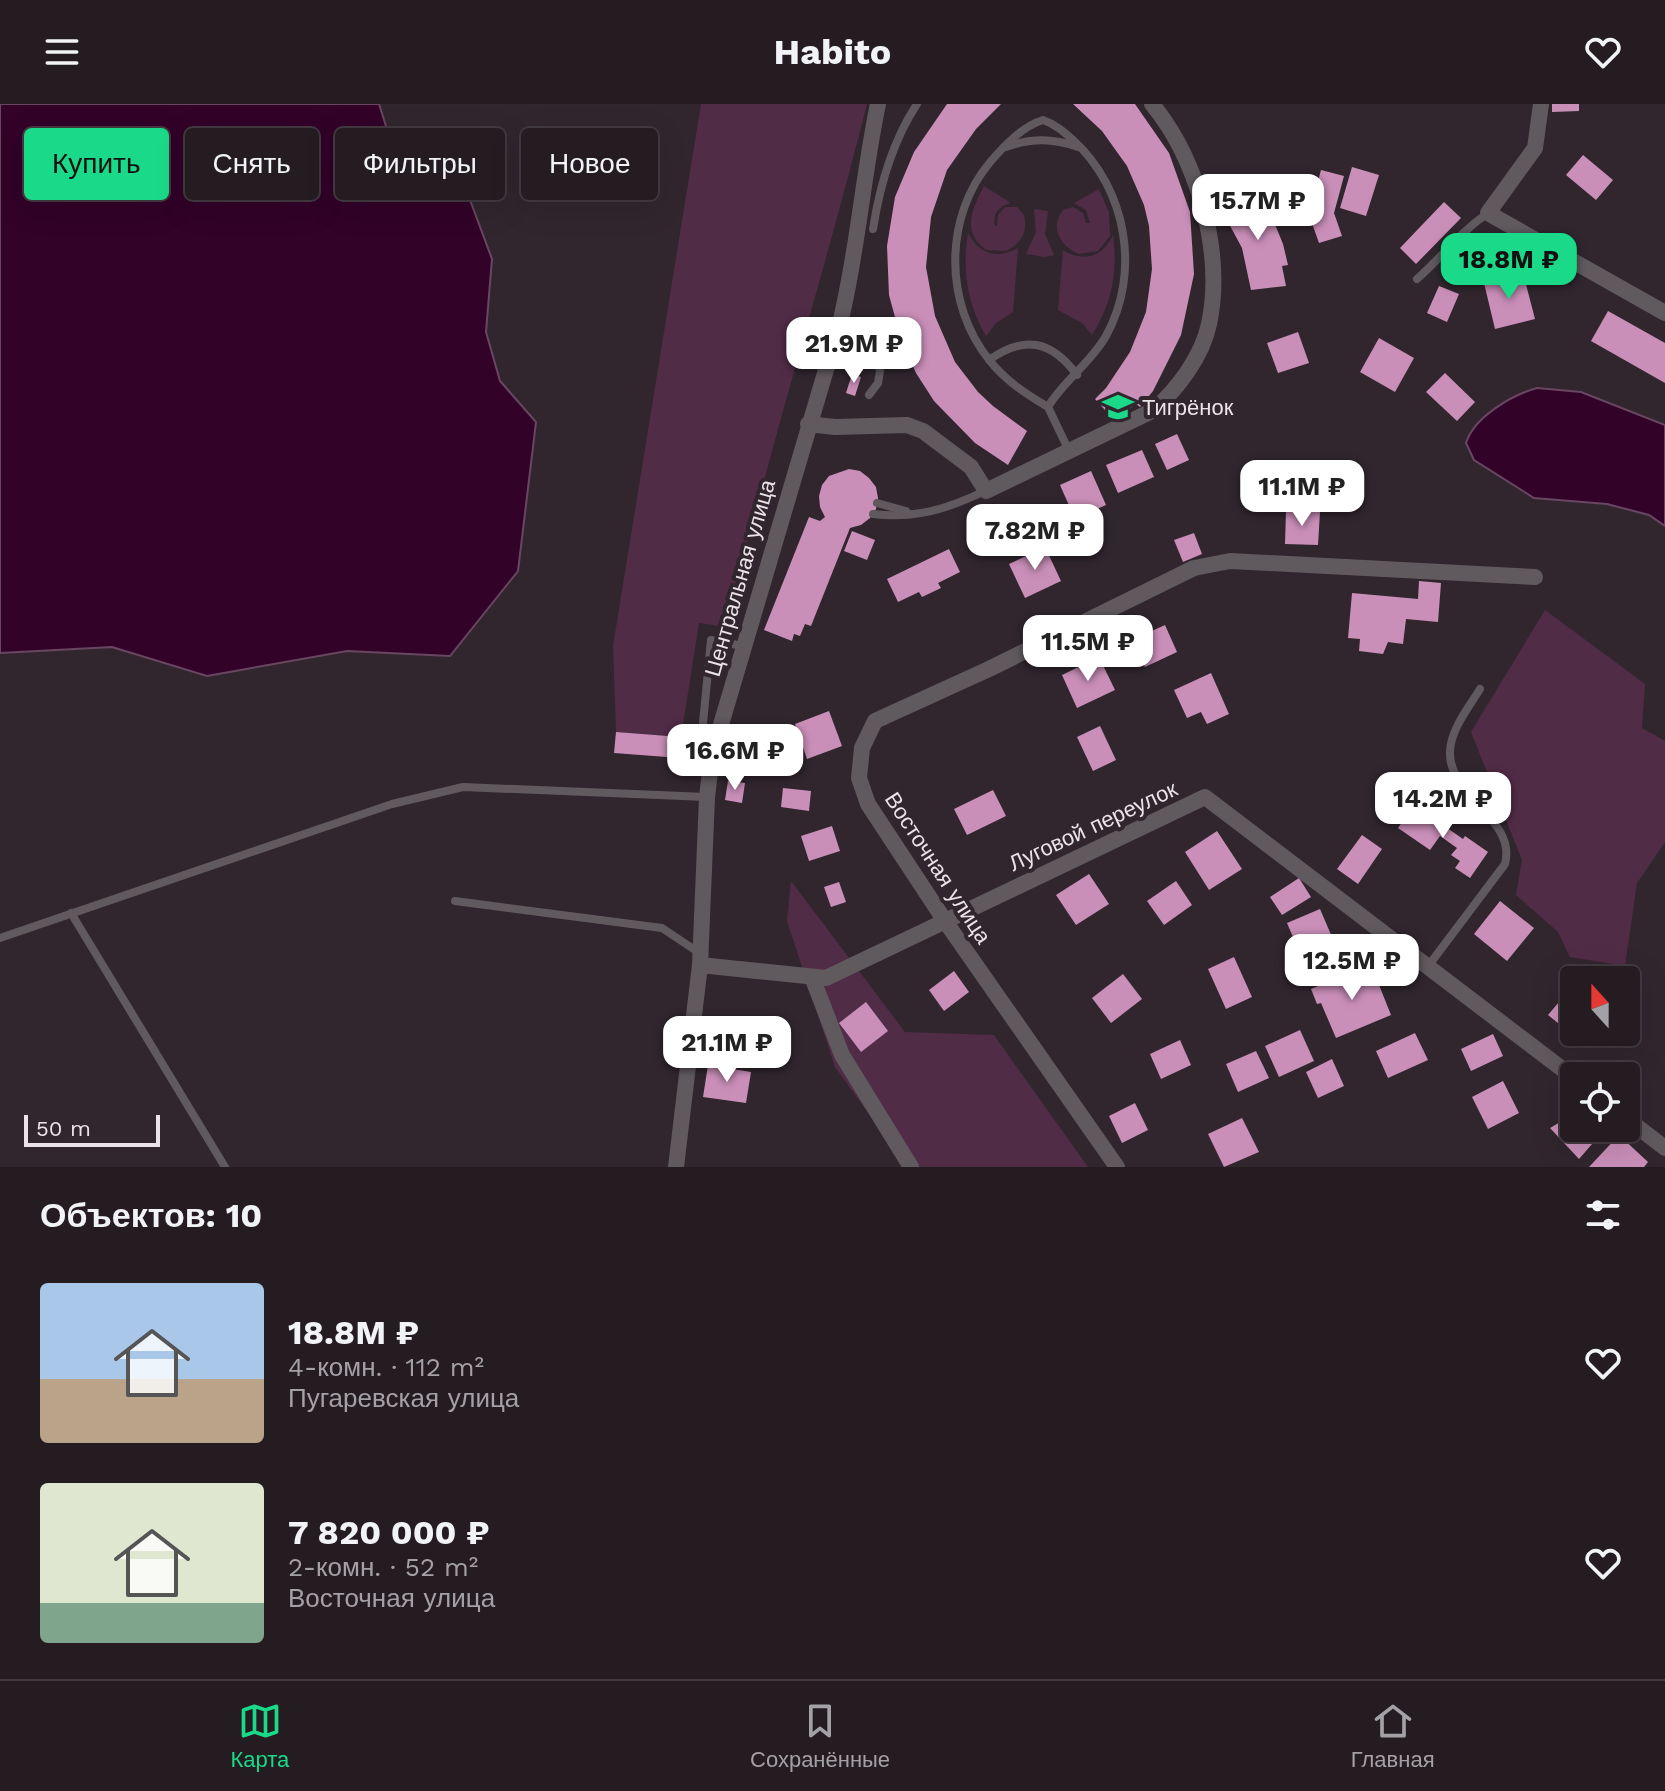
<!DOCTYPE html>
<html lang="ru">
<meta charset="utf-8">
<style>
:root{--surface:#251c22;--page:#2d252a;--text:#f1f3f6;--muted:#a3a1a5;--line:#423a40;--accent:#1ad988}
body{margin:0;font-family:"Work Sans",sans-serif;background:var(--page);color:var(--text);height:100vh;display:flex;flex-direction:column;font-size:30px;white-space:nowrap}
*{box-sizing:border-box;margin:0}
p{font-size:26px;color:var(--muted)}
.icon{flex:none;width:44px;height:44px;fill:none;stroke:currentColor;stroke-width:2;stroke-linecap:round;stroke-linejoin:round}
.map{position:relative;height:1063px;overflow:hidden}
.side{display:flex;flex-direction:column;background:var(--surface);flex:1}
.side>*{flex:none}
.hud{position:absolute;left:24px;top:24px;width:800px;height:72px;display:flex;gap:16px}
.needle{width:52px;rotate:339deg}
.tools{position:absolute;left:1560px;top:862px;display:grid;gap:16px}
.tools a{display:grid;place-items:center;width:80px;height:80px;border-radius:8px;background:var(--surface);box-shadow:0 8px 32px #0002,0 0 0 2px var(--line);font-size:40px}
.scale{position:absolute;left:24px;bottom:20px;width:136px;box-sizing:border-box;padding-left:8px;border:4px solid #eae3e8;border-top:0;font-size:22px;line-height:28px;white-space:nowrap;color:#eae3e8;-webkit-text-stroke:6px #31262e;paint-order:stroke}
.price{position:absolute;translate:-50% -68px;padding:0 18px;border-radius:16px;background:#fff;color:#222;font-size:26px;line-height:52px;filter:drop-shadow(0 2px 4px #0008)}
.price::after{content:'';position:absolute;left:50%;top:48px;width:24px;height:18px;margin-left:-12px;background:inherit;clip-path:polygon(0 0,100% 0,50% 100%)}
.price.current{background:var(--accent);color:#111}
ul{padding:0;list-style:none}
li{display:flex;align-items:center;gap:24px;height:200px;padding:0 40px}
li span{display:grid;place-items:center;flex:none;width:224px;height:160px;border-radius:8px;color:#555}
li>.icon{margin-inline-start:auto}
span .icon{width:96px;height:96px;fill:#fffc;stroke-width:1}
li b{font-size:34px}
h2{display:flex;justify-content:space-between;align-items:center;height:96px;padding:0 40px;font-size:34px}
.pill{padding:0 28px;border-radius:8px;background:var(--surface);box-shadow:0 8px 32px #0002,0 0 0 2px var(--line);font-size:28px;line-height:72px}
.pill.current{background:var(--accent);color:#111}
header{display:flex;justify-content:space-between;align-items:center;height:104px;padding:0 40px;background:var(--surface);font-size:36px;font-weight:700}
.tabs{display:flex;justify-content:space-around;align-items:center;height:112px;border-top:2px solid var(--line);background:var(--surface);font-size:22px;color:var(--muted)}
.tabs a{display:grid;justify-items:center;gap:4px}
.tabs .current{color:var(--accent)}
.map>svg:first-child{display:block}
.green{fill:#512c47}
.water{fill:#320229;stroke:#694662;stroke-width:2}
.building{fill:#ca8fb9}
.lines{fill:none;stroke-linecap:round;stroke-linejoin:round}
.lane{stroke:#605a5e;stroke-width:8}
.street{stroke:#605a5e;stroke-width:16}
.labels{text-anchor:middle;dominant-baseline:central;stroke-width:8;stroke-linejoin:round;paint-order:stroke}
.poi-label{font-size:22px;fill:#eae3e8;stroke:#31262e;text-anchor:start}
.street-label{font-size:22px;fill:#eae3e8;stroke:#31262e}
</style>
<header><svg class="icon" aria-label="menu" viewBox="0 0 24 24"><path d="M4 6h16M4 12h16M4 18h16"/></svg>Habito<svg class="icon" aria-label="heart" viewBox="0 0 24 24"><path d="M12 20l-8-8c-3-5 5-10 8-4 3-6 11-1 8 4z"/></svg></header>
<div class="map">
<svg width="1665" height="1063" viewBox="0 0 1665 1063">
<rect width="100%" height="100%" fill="#31262e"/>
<g class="green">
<path d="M701 0H867C823 175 768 347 727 523L699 519 681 633 616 628 613 542Z"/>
<path d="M984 82 1011 99C999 102 992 110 995 122H997L998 111 1005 103H1017L1024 111C1028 128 1021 140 1006 147L986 146C961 128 972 105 984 82Z"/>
<path d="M1099 85 1109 109 1110 132 1098 147 1079 150C1061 143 1049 123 1063 106L1073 103 1083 109 1086 119H1090L1086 106 1074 99Z"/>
<polygon points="1034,105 1048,107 1045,130 1054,151 1045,153 1026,150 1036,128"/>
<path d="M968 129C979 150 997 156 1018 144L1013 208 996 219 986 232C967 199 962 167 968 129Z"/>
<path d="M1113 131C1118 168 1112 199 1092 231L1082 219 1058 206 1063 146C1083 159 1103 153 1113 131Z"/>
<polygon points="1545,506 1645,580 1642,624 1665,637 1665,738 1637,779 1625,862 1570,853 1558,828 1516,791 1522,756 1471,628"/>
<polygon points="791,777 905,928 994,931 1088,1063 907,1063 835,963 787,817"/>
</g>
<g class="water">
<polygon points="0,0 379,0 390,35 426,68 470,96 492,155 486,228 500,277 536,318 518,467 450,552 347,547 207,572 112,543 0,549"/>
<path d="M1537 284 1581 288 1665 321V422L1649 411 1607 400 1534 394 1474 356 1466 339C1474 313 1512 291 1537 284Z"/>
</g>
<g class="building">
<polygon points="947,0 1001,0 976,25 947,66 931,113 926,163 935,212 955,258 978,288 993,302 1027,327 1008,361 975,339 934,297 916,269 902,239 889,191 887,142 895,93 914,48"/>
<polygon points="1073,0 1135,0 1169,49 1190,108 1194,170 1181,231 1153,287 1140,303 1135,299 1122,314 1117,314 1109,306 1105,306 1095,295 1106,284 1130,248 1146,208 1152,165 1149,122 1144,101 1127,62 1102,27"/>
<polygon points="1552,0 1579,0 1579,7 1552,8"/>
<polygon points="1583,51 1613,76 1596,96 1566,71"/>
<polygon points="1352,63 1379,71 1366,112 1340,104"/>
<polygon points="1321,66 1344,72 1334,109 1342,132 1319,139 1309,111"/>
<polygon points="1251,86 1262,104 1267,101 1283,140 1288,161 1282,162 1286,182 1251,186 1242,144 1221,105"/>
<polygon points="1444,98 1461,114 1416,160 1400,144"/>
<polygon points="1523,169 1535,215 1495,225 1484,179"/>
<polygon points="1439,182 1459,190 1447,218 1427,209"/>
<polygon points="1608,207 1665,239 1665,279 1591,237"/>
<polygon points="1298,228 1309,259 1278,269 1267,239"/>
<polygon points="1379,234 1414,254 1395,288 1360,268"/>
<polygon points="1445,269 1475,298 1457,317 1426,288"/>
<polygon points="852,270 861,273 855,292 846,289"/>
<polygon points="1177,330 1189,356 1167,366 1155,340"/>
<polygon points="1142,346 1154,373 1118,389 1106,361"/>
<polygon points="849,365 860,367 869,374 876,383 878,394 876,405 870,414 861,421 850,424 811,522 805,520 800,532 794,530 792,537 764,526 809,413 820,417 825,413 820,403 819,392 822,381 829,372"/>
<polygon points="1091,367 1106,401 1075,415 1060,381"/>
<polygon points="1286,407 1320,408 1318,441 1285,440"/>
<polygon points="852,427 875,436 867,456 844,447"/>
<polygon points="1194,429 1202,450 1183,458 1174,436"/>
<polygon points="1045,443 1061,477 1025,494 1009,460"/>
<polygon points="949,445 960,468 938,479 941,484 922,493 919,488 898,498 887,475"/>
<polygon points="1419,477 1441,479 1438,518 1406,515 1403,540 1388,538 1383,550 1359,547 1360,535 1348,534 1352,489 1418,495"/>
<polygon points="1165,521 1177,548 1145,563 1132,536"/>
<polygon points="1099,553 1115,586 1077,604 1062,571"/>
<polygon points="1211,569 1229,610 1207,620 1201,608 1187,614 1174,586"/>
<polygon points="829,607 842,642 807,655 795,620"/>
<polygon points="1100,622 1116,656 1093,667 1077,633"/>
<polygon points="616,628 681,633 680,654 614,649"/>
<polygon points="728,677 745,679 742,699 725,696"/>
<polygon points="783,684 811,687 809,707 781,703"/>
<polygon points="993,686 1006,712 967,731 954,705"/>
<polygon points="1414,701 1463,735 1465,732 1488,748 1470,774 1455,764 1460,757 1451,751 1457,744 1440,732 1430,746 1398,724"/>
<polygon points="832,722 840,747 809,757 801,732"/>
<polygon points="1217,727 1242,765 1209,786 1185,748"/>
<polygon points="1362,731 1382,745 1358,780 1337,765"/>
<polygon points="1089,770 1109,800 1076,821 1056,791"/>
<polygon points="1299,774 1311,793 1282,811 1270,793"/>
<polygon points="1176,777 1192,801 1164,821 1147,797"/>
<polygon points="839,778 846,798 831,803 824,783"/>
<polygon points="1500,797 1534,824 1507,857 1474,830"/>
<polygon points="1320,805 1335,840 1302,854 1287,819"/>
<polygon points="1234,853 1252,893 1226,905 1208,865"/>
<polygon points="1361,864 1365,875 1375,871 1391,911 1336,934 1321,899 1317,900 1311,885"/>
<polygon points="954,867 969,888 944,907 929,886"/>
<polygon points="1123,870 1142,895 1111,919 1092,894"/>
<polygon points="1570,885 1574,888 1574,928 1594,928 1584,940 1548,911"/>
<polygon points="866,898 888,927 861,948 839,919"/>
<polygon points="1300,926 1314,957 1279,973 1265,942"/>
<polygon points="1415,929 1428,956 1388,974 1376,947"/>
<polygon points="1493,930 1503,952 1471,967 1461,945"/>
<polygon points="1180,936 1191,961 1161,975 1150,950"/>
<polygon points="1256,947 1269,974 1238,988 1226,960"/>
<polygon points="1332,955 1344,982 1318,994 1306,968"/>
<polygon points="708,961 751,968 746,999 703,993"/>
<polygon points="1503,977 1519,1009 1488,1025 1472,993"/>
<polygon points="1135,999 1148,1026 1122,1039 1109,1012"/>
<polygon points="1574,1010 1574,1024 1606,1024 1579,1055 1550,1024"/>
<polygon points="1242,1014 1259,1048 1224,1063 1208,1030"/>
<polygon points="1619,1031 1648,1058 1644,1063 1589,1063"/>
</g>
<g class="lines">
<g class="lane">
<path d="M1043 16C1055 20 1064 28 1073 36 1127 85 1141 169 1106 232 1090 260 1064 276 1048 303 1026 290 1006 277 990 257 944 201 943 113 991 57 1005 41 1023 22 1043 16Z"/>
<path d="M1006 43C1031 34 1053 34 1078 43"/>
<path d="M873 125C880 80 892 38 917 0"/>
<path d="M1417 175C1442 153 1460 128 1488 109"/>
<polyline points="841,215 858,219 866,226 880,267 878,279 869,291"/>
<path d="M989 256C1024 231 1051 236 1077 271"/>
<polyline points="1048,303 1069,347"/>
<polyline points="877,399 906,407"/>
<path d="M873 410C916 415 947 405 985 387"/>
<polyline points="710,647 703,619 711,536 743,542"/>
<polyline points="455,797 662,824 701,850"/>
<polyline points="71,809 225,1063"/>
<polyline points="0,834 392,700 463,683 706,693"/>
<path d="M1429 861 1505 760C1517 714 1448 694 1450 647 1451 625 1469 603 1480 585"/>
</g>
<g class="street">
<polyline points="1541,0 1535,44 1488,109 1665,209"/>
<path d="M808 320 835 323 907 321 923 327 971 363 986 387 1154 306C1178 284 1202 253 1209 220 1224 149 1198 56 1152 0"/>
<polyline points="700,861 826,874 1205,693 1574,974"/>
<polyline points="812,873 842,951 911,1063"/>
<polyline points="1626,1014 1665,1044"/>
<path d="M676 1063 700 861 707 693 712 651 841 215C858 144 863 71 878 0"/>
<polyline points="1117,1063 945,817 868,700 859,674 862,644 875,617 989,565 1194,464 1230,457 1535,473"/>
</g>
</g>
<defs>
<symbol id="school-bare" viewBox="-9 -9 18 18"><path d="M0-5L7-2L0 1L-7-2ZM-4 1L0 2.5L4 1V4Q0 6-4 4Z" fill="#1ad988" stroke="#31262e" stroke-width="2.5" paint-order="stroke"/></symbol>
</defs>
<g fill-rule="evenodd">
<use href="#school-bare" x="1096" y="281" width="44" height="44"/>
</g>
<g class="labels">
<g class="poi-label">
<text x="1142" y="303">Тигрёнок</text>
</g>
<g class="street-label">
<text transform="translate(740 474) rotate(-74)">Центральная улица</text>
<text transform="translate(1093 722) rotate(-25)">Луговой переулок</text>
<text transform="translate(938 764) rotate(57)">Восточная улица</text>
</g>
</g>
</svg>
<div class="tools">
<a><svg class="needle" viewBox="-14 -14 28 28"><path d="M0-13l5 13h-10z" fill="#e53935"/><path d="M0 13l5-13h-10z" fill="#a3a1a5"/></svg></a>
<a><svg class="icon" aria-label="locate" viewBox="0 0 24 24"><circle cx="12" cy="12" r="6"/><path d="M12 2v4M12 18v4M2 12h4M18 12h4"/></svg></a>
</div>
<div class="scale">50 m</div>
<b class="price" style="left:1258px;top:138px">15.7M ₽</b>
<b class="price current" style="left:1509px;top:197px">18.8M ₽</b>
<b class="price" style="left:854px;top:281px">21.9M ₽</b>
<b class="price" style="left:1302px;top:424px">11.1M ₽</b>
<b class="price" style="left:1035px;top:468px">7.82M ₽</b>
<b class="price" style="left:1088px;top:579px">11.5M ₽</b>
<b class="price" style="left:735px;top:688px">16.6M ₽</b>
<b class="price" style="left:1443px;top:736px">14.2M ₽</b>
<b class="price" style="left:1352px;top:898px">12.5M ₽</b>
<b class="price" style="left:727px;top:980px">21.1M ₽</b>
<div class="hud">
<a class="pill current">Купить</a>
<a class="pill">Снять</a>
<a class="pill">Фильтры</a>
<a class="pill">Новое</a>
</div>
</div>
<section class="side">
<h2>Объектов: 10<svg class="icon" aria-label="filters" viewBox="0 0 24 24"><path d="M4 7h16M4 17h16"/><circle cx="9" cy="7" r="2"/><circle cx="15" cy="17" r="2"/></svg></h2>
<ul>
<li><span style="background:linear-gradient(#a9c7e8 60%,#b9a48a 0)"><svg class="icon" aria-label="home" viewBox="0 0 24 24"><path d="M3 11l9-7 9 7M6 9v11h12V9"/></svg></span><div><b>18.8M ₽</b><p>4-комн. · 112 m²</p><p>Пугаревская улица</p></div><svg class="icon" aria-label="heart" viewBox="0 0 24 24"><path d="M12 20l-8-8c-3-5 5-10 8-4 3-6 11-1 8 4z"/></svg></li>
<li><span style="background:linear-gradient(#dfe7d0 75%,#7fa58c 0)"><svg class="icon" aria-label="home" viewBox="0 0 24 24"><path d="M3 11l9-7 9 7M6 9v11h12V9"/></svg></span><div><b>7 820 000 ₽</b><p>2-комн. · 52 m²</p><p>Восточная улица</p></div><svg class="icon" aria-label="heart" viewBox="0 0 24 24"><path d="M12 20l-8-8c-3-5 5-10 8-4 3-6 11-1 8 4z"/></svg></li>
</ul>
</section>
<nav class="tabs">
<a class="current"><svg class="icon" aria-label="map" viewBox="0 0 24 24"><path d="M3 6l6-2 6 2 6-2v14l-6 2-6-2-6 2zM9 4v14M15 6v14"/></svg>Карта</a>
<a><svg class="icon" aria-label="saved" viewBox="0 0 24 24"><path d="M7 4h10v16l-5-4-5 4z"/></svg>Сохранённые</a>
<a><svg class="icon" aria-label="home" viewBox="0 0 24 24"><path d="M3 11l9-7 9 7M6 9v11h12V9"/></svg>Главная</a>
</nav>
